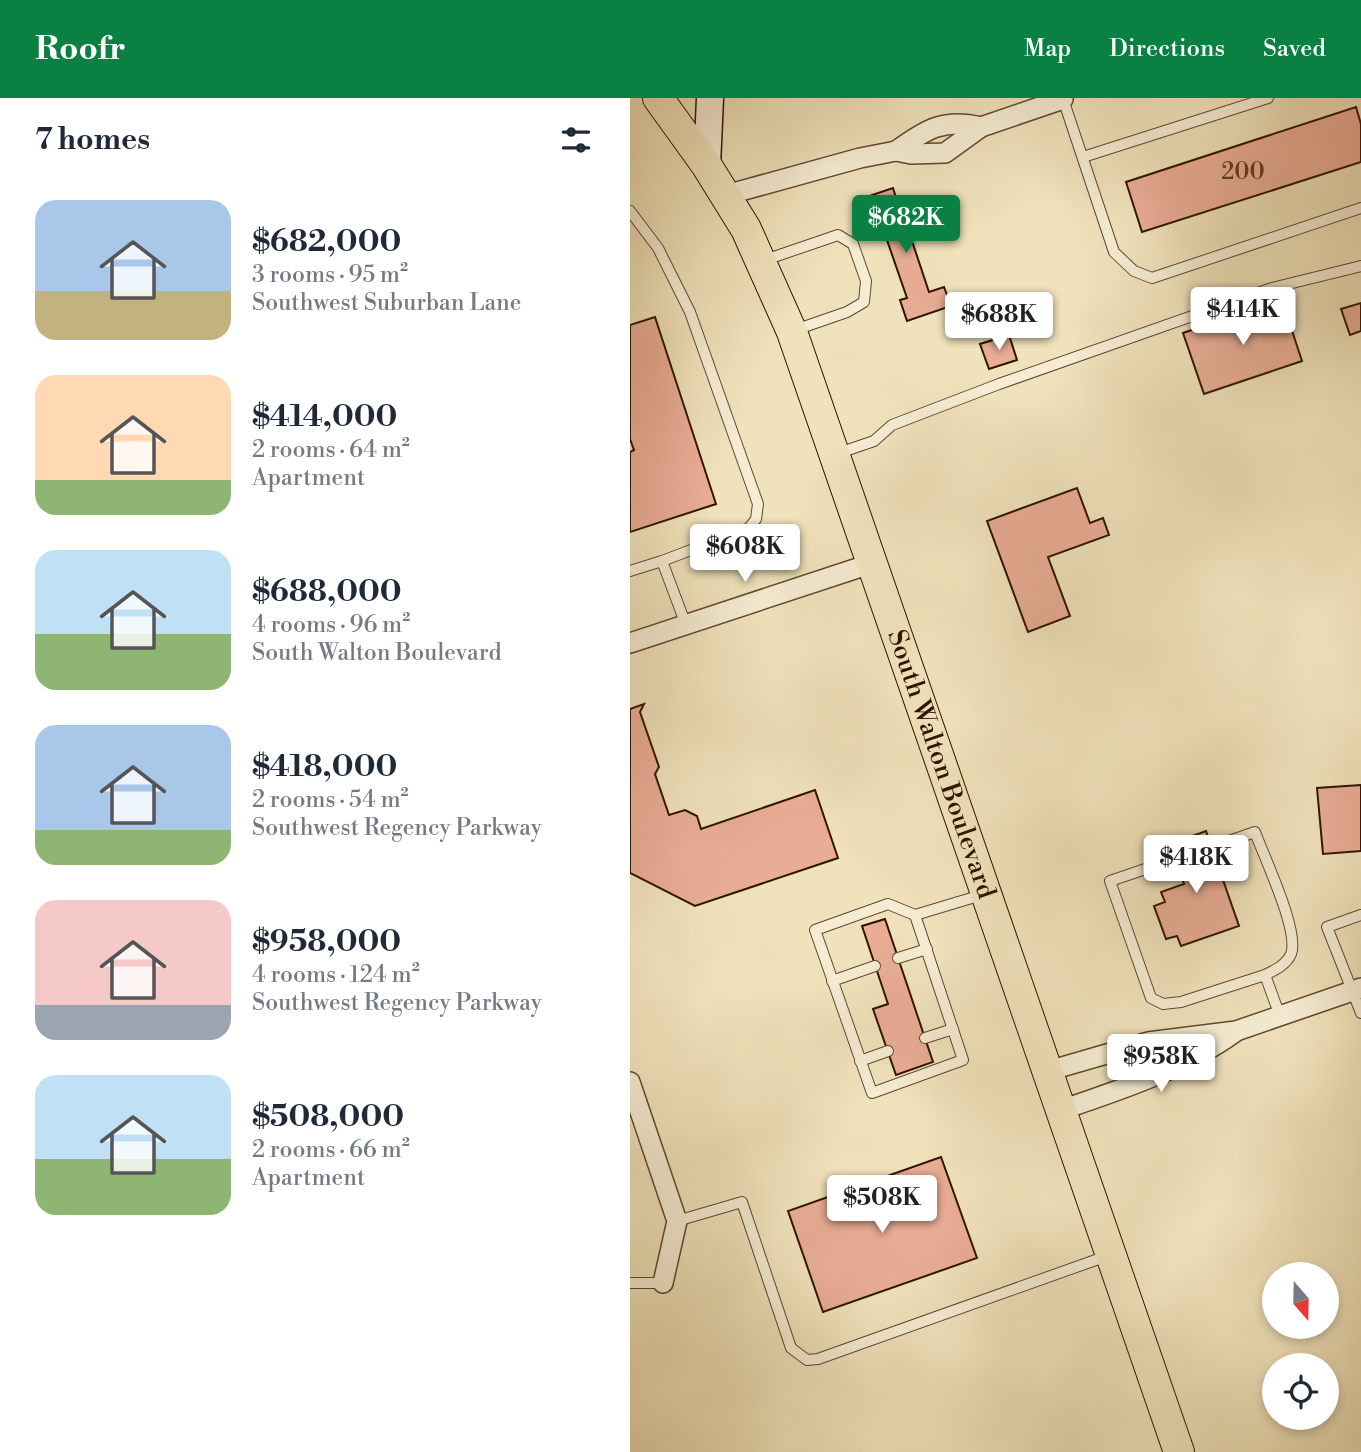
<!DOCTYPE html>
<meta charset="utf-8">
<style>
:root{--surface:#fff;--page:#f6f6f7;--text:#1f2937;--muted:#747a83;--accent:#0b8043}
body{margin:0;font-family:"Libre Bodoni",serif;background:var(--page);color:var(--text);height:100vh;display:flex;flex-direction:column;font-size:26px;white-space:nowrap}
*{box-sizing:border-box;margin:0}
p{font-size:23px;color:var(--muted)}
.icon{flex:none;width:38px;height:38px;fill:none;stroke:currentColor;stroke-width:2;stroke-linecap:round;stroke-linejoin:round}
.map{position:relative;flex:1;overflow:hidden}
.details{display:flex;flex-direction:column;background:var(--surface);width:630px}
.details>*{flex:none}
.needle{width:46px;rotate:160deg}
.controls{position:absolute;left:632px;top:1164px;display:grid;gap:14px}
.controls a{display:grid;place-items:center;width:77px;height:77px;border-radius:50%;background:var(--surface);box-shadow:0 4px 10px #0003;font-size:35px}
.price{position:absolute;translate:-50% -60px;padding:0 16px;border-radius:7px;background:#fff;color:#222;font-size:23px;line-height:46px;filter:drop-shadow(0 2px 4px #0008)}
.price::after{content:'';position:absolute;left:50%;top:42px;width:21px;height:16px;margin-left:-10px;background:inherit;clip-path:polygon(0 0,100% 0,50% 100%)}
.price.selected{background:var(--accent);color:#fff}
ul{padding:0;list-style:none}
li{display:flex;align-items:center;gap:21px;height:175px;padding:0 35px}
li span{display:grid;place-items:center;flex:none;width:196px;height:140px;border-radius:21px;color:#555}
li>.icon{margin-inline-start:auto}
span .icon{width:84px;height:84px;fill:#fffc;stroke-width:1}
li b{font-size:30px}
h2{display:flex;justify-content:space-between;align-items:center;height:84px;padding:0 35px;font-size:30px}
header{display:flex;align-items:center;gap:42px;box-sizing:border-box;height:98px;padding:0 35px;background:var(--accent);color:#fff}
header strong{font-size:33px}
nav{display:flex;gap:38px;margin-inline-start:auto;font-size:24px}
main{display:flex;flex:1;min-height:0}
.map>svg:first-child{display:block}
.building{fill:#e9ad96;stroke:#2f1303;stroke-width:2}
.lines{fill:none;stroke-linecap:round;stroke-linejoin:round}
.lane-casing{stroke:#5f4731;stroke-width:12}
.street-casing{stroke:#5f4731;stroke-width:22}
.secondary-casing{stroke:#2f1303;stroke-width:29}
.primary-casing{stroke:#2f1303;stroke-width:32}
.lane{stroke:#f5ecd3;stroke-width:10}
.street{stroke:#f5ecd3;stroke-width:19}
.secondary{stroke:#f5ecd3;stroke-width:26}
.primary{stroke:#f0e2bb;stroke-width:30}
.labels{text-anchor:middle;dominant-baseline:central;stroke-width:6;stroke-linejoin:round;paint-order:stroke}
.number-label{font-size:23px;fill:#5e3a28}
.street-label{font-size:26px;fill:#2f1303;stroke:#f5ecd3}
</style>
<header>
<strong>Roofr</strong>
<nav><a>Map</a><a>Directions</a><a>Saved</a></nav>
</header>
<main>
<section class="details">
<h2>7 homes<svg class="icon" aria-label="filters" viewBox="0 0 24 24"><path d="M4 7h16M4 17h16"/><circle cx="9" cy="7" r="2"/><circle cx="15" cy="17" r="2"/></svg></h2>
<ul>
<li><span style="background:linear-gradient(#a9c7e8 65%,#c2b280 0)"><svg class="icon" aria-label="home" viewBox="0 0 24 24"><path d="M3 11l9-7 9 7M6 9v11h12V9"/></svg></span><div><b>$682,000</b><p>3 rooms · 95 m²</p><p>Southwest Suburban Lane</p></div></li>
<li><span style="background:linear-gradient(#ffd9b3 75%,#8fb573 0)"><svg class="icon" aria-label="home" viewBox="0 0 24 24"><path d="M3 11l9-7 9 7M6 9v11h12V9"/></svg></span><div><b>$414,000</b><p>2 rooms · 64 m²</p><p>Apartment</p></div></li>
<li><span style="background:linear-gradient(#bfe0f5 60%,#8fb573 0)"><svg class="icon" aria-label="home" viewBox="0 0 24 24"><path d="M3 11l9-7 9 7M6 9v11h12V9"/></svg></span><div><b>$688,000</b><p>4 rooms · 96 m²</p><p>South Walton Boulevard</p></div></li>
<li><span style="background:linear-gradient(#a9c7e8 75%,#8fb573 0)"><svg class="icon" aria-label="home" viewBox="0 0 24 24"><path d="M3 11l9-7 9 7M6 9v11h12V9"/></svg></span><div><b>$418,000</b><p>2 rooms · 54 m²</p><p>Southwest Regency Parkway</p></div></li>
<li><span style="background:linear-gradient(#f6c9c9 75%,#9aa5b1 0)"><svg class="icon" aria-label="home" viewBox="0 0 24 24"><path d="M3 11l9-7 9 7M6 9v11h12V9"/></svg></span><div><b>$958,000</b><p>4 rooms · 124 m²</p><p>Southwest Regency Parkway</p></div></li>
<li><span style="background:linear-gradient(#bfe0f5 60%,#8fb573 0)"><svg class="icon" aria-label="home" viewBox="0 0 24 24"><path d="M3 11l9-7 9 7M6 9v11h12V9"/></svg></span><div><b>$508,000</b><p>2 rooms · 66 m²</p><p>Apartment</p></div></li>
</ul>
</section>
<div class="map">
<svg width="731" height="1354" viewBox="0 0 731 1354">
<rect width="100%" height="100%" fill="#f0e2bb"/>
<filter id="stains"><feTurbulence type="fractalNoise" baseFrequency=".00286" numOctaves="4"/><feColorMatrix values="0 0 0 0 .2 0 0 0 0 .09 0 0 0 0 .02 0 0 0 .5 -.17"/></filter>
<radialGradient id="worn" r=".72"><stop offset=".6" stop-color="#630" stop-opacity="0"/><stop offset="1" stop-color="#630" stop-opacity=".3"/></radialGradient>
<g class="building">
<polygon points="726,9 731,26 731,64 512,134 496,84"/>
<polygon points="263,90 267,103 281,99 286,112 273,116 299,194 314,189 321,208 277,223 270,202 277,200 248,116 240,119 233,100"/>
<polygon points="652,202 672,263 574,296 553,235"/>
<polygon points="731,205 731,233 720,237 711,211"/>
<polygon points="25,219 86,406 0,434 0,354 4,352 0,341 0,227"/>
<polygon points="379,237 387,262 359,271 350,246"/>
<polygon points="447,390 460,425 473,420 479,437 418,459 440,518 398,534 357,423"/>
<polygon points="14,606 10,614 29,669 25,676 39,717 55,712 67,718 71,731 185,692 208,760 65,808 0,775 0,611"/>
<polygon points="731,687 731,753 693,756 687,690"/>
<polygon points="576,733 609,828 551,848 547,838 536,841 524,808 535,804 531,794 554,786 540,746"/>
<polygon points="255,821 303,964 266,977 243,911 258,906 232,828"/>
<polygon points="311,1059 347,1160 193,1214 158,1113"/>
</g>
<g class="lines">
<defs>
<g id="lane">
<polyline points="433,1 484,154 504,173 522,180 731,110"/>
<polyline points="453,59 638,0"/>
<polyline points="0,113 28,150 60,214 128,406 126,421 119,430 32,463"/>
<polyline points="135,162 208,137 223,146 236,183 234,204 217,214 165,232"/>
<polyline points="209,355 244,343 262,327 369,286 642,190 731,168"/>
<polyline points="0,473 32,463 56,527"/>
<path d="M582 749 625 734C634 759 670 834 661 856 656 867 645 872 635 877"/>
<polyline points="545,761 480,783 521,900 533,906 551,904 635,877 650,918"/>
<polyline points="285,817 333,962 242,995 185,832 258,806 285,817 355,796"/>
<polyline points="731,817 697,829 731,915"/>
<polyline points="268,860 297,851"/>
<polyline points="202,883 245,868"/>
<polyline points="295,940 323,931"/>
<polyline points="230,963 258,953"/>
<polyline points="47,1123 112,1104 161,1250 177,1262 188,1261 477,1158"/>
<polyline points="0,1185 33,1185"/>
</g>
<g id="street">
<path d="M266 53C296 31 314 20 351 29"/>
<polyline points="96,97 230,60 266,53 281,56 315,55 351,29 433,1"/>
<polyline points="0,545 243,465"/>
<polyline points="418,973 518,944 606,933 731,890"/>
<polyline points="0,984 47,1123 33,1185"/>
<path d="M431 1012C490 992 554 971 605 934"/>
</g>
<polyline id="secondary" points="77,68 80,0"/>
<g id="primary">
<path id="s1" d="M28 0 77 68 116 131 162 234 549 1354"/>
</g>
</defs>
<use href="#lane" class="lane-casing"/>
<use href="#street" class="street-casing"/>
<use href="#secondary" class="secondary-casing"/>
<use href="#primary" class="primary-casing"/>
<use href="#lane" class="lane"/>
<use href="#street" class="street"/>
<use href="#secondary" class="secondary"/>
<use href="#primary" class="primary"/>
</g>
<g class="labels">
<g class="number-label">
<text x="613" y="74">200</text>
</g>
<g class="street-label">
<text stroke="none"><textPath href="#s1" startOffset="728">South Walton Boulevard</textPath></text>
</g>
</g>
<rect width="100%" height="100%" filter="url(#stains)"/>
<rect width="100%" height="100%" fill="url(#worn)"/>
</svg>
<div class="controls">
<a><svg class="needle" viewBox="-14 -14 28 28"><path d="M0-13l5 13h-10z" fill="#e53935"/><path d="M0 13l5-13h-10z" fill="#747a83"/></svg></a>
<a><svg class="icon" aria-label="locate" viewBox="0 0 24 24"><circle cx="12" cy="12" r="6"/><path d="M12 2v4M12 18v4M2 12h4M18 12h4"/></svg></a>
</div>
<b class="price selected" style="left:276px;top:157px">$682K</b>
<b class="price" style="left:613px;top:249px">$414K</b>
<b class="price" style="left:369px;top:254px">$688K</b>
<b class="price" style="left:115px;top:486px">$608K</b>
<b class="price" style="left:566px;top:797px">$418K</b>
<b class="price" style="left:531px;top:996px">$958K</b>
<b class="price" style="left:252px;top:1137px">$508K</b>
</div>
</main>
